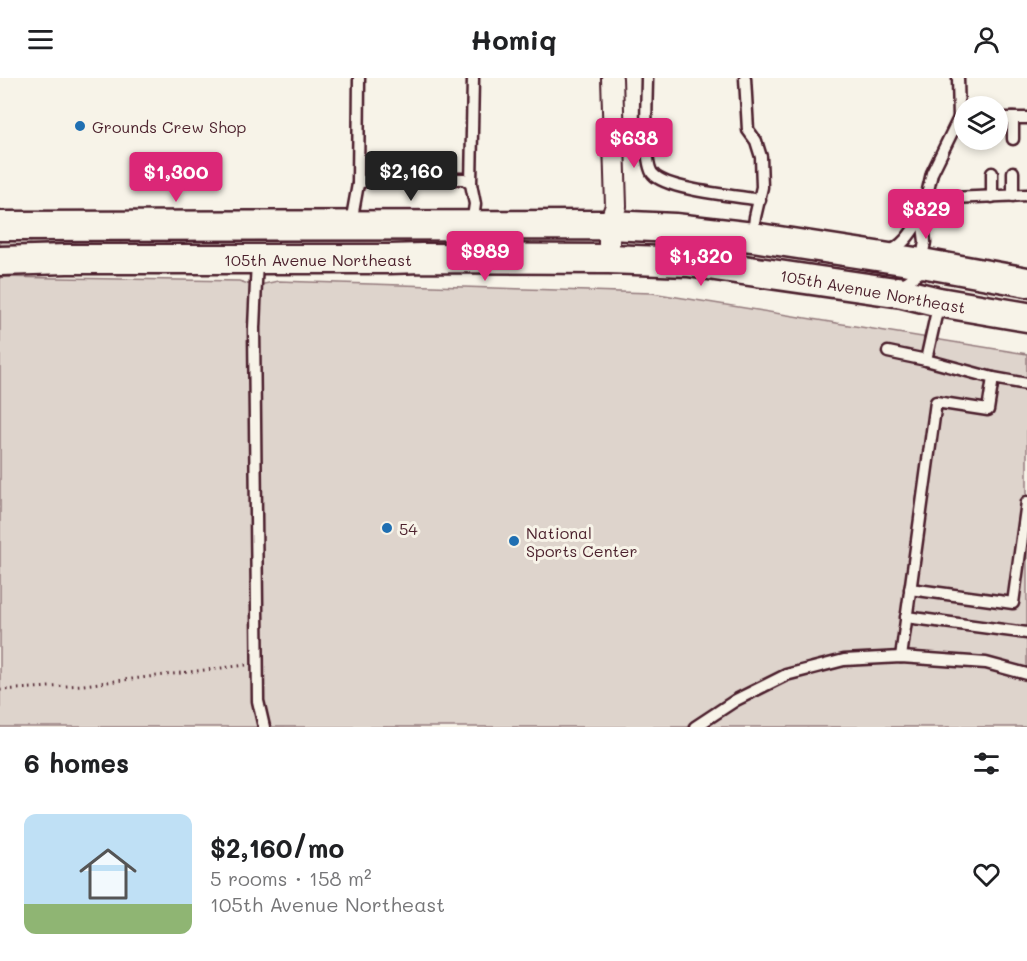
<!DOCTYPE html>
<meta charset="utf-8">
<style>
:root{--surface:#fff;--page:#f2f2f2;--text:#202124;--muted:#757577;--line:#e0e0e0;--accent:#db2777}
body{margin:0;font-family:Mali,sans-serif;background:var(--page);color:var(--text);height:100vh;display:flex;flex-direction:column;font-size:22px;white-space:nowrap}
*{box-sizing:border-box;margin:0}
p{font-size:20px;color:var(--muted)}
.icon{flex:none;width:33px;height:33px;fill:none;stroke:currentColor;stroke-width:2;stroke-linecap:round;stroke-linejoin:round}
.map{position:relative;height:649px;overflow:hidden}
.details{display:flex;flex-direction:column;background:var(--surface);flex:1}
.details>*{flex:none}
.fabs{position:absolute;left:954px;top:18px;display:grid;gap:12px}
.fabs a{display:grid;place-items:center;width:54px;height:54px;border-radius:50%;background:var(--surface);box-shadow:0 3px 9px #0003;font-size:30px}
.price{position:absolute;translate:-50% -51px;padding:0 14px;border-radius:6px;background:var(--accent);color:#fff;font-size:20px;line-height:39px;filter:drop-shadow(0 2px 3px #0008)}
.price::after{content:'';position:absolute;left:50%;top:36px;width:18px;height:14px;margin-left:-9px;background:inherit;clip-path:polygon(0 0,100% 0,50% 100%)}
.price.selected{background:#222;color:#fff}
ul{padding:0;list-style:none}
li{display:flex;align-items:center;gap:18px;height:150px;padding:0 24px}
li+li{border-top:2px solid var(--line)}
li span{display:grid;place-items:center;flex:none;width:168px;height:120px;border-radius:12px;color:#555}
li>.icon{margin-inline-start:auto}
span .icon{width:72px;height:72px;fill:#fffc;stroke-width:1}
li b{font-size:26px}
h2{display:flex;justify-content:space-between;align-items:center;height:72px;padding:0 24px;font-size:26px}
header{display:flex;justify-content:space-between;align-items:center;height:78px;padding:0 24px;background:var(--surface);font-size:27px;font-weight:700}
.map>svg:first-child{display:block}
.garden{fill:url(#garden-furrows);stroke:#947a7c;stroke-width:1.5}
.pitch{fill:#ded4cc;stroke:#947a7c;stroke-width:1.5}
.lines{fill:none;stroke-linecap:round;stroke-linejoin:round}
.lane-casing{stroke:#4a1f2b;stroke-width:15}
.street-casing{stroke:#4a1f2b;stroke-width:24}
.secondary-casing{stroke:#4a1f2b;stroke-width:33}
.path{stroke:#4a1f2b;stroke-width:3;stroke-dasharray:1.5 4.5;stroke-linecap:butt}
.lane{stroke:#f7f3e8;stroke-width:10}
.street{stroke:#f7f3e8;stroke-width:20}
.secondary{stroke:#f7f3e8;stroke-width:28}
.poi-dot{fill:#1f6fb2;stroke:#f7f3e8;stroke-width:2}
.labels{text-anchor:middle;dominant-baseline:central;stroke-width:6;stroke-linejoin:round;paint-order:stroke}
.poi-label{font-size:16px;fill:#4a1f2b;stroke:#f7f3e8;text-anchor:start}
.street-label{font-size:16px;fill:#4a1f2b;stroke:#f7f3e8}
</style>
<header><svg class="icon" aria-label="menu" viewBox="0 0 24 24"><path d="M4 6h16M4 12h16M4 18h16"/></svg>Homiq<svg class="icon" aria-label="person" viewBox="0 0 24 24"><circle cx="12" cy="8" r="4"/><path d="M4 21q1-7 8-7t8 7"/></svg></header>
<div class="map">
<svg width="1027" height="649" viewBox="0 0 1027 649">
<defs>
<pattern id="garden-furrows" width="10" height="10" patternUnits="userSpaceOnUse" patternTransform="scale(1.5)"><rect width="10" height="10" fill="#ded4cc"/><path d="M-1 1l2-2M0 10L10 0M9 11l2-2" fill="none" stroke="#c0b6af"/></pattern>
</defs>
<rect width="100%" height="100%" fill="#f7f3e8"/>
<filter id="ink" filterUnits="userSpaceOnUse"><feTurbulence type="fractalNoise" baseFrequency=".0167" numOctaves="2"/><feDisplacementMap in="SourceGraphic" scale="12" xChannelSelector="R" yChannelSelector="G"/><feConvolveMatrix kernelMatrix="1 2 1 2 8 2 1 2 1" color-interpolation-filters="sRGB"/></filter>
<g filter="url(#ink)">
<polygon class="garden" points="0,160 186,162 187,168 0,171"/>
<polygon class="pitch" points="0,199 239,203 255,208 278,203 652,215 1027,276 1027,649 0,649"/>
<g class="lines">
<defs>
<g id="lane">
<path d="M647 0C647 17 643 86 653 96 667 112 737 118 760 122"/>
<polyline points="745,0 748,52 756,63 761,79 762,109 755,139 753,157"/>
<polyline points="958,0 959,40 963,40"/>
<polyline points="998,40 1027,40"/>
<polyline points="1013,40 1013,61"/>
<polyline points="1013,94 1013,118"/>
<polyline points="992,95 992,119"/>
<polyline points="358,106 359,0"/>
<polyline points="471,106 473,0"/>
<polyline points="926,121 1027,117"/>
<polyline points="351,145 358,106 371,100 464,101 471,106 475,126 472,147"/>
<path d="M888 174C905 167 912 153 922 138"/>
<polyline points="257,182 254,250 258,623 264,649"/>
<polyline points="897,204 905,205 919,195 925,164 922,138 932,95 959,40"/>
<polyline points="888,274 926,282 939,224"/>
<polyline points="926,282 993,300"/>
<polyline points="910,511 1013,525 1027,424"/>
<polyline points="906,539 1027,555"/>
<polyline points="901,579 936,324 988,332 993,300 1027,306"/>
<polyline points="695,649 736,622 786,597 844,582 901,579 986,585 1027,596"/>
</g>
<polyline id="street" points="609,181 609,147 616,128 612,0"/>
<g id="secondary">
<polyline points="0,148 609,147 675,150 753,159 922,185 1027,204"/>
<polyline points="0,183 67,181 390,181 422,180 609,181 688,184 902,215 939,224 1027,239"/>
</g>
</defs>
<use href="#lane" class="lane-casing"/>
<use href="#street" class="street-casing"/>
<use href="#secondary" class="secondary-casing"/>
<polyline class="path" points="0,612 83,607 246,587"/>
<use href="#lane" class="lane"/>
<use href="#street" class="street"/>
<use href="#secondary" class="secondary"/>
</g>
</g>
<g class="poi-dot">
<circle cx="80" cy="48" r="6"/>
<circle cx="387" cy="450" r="6"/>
<circle cx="514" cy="463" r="6"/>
</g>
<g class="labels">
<g class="poi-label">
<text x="92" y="48">Grounds Crew Shop</text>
<text x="399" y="450">54</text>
<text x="526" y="454">National<tspan x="526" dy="18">Sports Center</tspan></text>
</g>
<g class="street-label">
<text x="318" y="181">105th Avenue Northeast</text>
<text transform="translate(873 213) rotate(10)">105th Avenue Northeast</text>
</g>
</g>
</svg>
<div class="fabs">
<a><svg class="icon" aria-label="layers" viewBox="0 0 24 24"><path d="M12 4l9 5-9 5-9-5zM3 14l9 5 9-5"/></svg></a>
</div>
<b class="price" style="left:634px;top:91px">$638</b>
<b class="price selected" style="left:411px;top:124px">$2,160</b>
<b class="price" style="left:176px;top:125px">$1,300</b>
<b class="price" style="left:926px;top:162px">$829</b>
<b class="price" style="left:485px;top:204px">$989</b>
<b class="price" style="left:701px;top:209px">$1,320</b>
</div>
<section class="details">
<h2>6 homes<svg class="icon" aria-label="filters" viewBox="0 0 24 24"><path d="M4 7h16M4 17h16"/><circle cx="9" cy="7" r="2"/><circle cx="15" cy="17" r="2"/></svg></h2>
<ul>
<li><span style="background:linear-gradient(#bfe0f5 75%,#8fb573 0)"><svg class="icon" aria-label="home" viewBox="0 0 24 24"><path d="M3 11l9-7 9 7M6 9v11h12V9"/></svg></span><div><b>$2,160/mo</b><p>5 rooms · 158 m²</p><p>105th Avenue Northeast</p></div><svg class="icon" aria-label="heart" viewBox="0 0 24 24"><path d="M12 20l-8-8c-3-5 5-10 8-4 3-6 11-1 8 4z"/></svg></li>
</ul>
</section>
